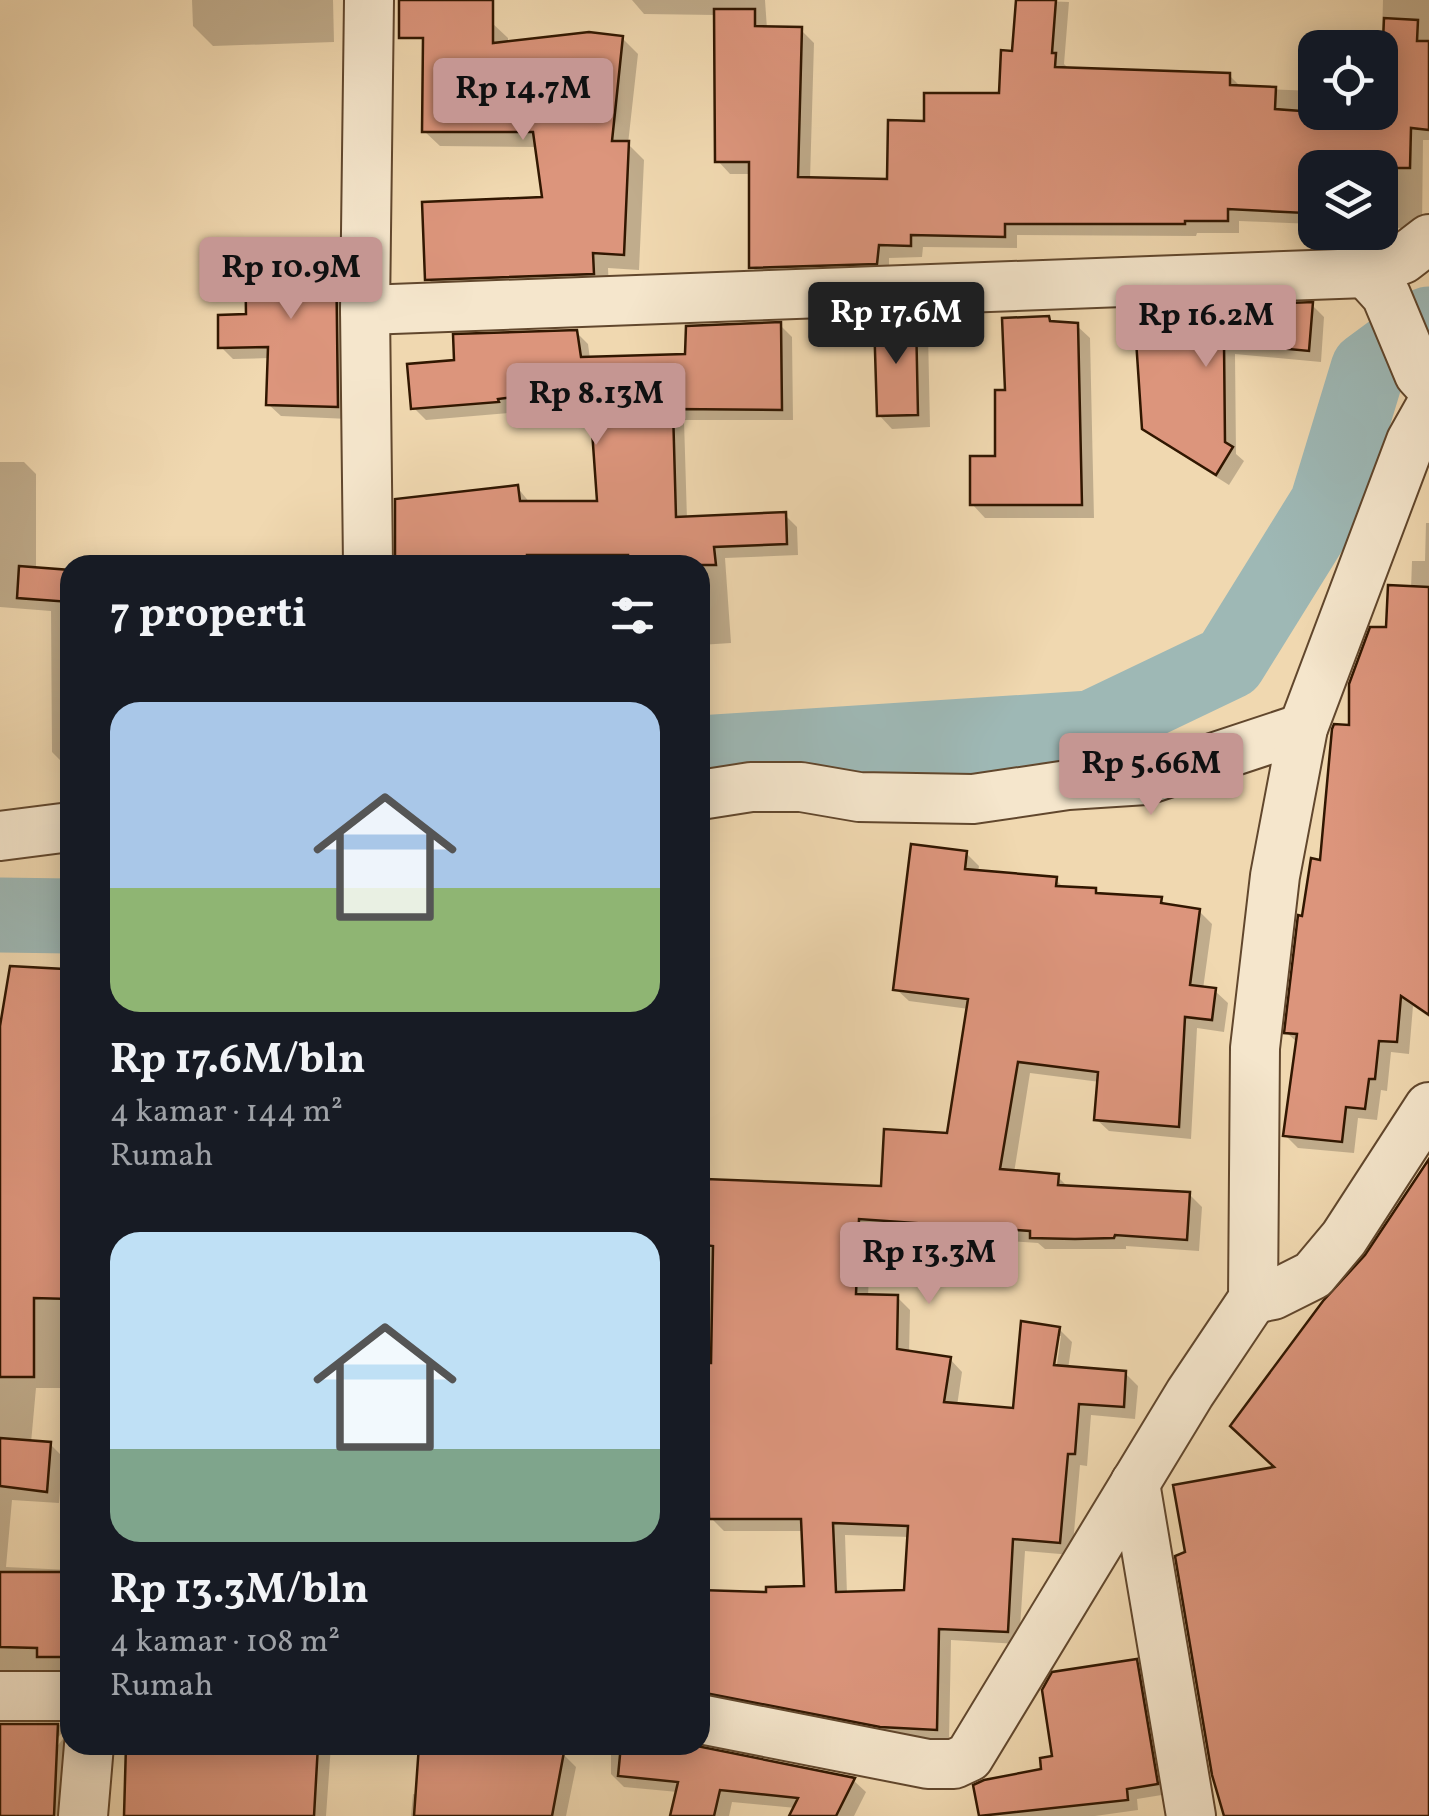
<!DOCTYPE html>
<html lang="id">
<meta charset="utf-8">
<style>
:root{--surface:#171b24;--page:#242831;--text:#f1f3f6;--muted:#9ea1a6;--accent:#c59692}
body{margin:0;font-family:Vollkorn,serif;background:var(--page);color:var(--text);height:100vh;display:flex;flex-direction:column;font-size:38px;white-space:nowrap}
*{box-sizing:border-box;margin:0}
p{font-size:32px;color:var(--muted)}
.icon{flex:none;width:55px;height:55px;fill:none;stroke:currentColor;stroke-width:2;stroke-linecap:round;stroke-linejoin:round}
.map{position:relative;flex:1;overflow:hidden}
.details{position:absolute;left:60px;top:555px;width:650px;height:1200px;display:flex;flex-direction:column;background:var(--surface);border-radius:30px;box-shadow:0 5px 25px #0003}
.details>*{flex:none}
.fabs{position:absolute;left:1298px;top:30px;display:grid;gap:20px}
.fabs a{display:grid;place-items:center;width:100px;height:100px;border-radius:20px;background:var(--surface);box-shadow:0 5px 25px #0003;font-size:50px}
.price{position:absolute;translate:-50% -85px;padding:0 22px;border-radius:10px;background:var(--accent);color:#111;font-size:32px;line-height:65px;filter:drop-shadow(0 2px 5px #0008)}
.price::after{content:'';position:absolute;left:50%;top:60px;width:30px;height:22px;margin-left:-15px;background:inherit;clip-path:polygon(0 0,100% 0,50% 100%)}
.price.active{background:#222;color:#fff}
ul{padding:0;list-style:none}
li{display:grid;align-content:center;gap:20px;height:530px;padding:0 50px}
li span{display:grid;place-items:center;height:310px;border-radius:30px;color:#555}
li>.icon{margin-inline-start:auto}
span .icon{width:180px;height:180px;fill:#fffc;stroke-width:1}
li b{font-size:42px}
h2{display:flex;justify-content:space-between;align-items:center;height:120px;padding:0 50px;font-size:42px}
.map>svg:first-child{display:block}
.shadow{fill:#0003;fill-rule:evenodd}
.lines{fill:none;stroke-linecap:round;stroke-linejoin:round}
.river{stroke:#9eb8b5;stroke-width:75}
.building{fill:#dc957c;stroke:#311701;stroke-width:2.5;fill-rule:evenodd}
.street-casing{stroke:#61472d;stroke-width:52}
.street{stroke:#f5e6cc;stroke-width:48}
</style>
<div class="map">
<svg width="1429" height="1816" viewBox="0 0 1429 1816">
<rect width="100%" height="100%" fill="#f0d8b0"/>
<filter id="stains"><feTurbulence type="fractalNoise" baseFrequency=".002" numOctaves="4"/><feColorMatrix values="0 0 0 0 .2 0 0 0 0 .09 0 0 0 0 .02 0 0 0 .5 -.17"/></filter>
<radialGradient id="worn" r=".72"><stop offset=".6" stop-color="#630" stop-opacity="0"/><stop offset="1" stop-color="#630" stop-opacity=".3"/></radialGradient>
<g class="shadow">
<polygon points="192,0 333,0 334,42 213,46 193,26"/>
<polygon points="632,0 765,0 767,29 801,30 814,43 810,180 890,182 927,123 1001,95 1014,54 1019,0 1069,2 1064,64 1068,68 1229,75 1242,88 1315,91 1315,112 1380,112 1383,0 1429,0 1429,140 1423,140 1422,229 1380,227 1380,168 1315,168 1315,224 1239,221 1239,233 1197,233 1196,236 1017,235 1017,248 923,247 922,257 889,258 889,276 764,280 752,267 752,174 730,174 718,161 716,15 644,14"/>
<polygon points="492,23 508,38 508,44 622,38 638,54 628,144 644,160 639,270 608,268 609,289 444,295 428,279 545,199 538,147 440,146 424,131"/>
<polygon points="335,249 348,261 349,419 281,416 268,404 270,358 233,359 221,347 248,317"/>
<polygon points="1312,305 1324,317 1321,362 1235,354 1236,454 1244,461 1229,485 1158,440 1145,428 1138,328"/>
<polygon points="1048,318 1054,324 1076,325 1090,338 1094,518 985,518 972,504 998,459 1008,393"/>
<polygon points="915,320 928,333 930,427 892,429 879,415"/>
<polygon points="780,325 792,337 793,420 684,420 687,519 785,515 797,527 798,555 725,558 731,643 700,645 700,565 398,565 517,487 530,503 599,503 592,400 509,410 509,413 426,420 414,408 457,362 576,332 588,344 590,359 688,357"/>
<polygon points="0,462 24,462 36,474 36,570 70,572 70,764 64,764 52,752 51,611 0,607"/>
<polygon points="1426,523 1429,523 1429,1017 1413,1006 1409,1054 1391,1052 1387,1091 1381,1090 1377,1120 1358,1118 1354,1153 1298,1148 1286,1136 1298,1043 1287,1033 1304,918 1323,863 1351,728 1389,629 1411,589 1412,561 1425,561"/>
<path d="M966 853 979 866 978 873 1056 880 1065 889 1095 890 1102 896 1161 900 1168 907 1199 911 1212 924 1203 989 1215 991 1228 1003 1224 1032 1197 1028 1191 1139 1109 1131 1096 1119 1100 1082 1030 1073 1014 1173 1058 1177 1069 1188 1189 1194 1202 1207 1199 1251 1126 1246V1249H1045L1038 1243 871 1231 868 1297H897L910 1310 909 1353 950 1359 962 1372 957 1406 1015 1411 1059 1329 1072 1342 1068 1369 1125 1373 1138 1386 1135 1419 1091 1415 1087 1466 1080 1465 1072 1555 1025 1551 1019 1644 951 1640 949 1741 895 1738 700 1708V1593L768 1594 806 1589 804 1531H724L711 1518V1424L700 1425V1299H705L708 1182 884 1188 949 1135 969 1009 909 1001 896 989ZM1056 1336H1061L1055 1378 1050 1377ZM845 1535 910 1537 907 1593 847 1594Z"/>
<polygon points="12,969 70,972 70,1388 36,1388 31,1443 50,1444 63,1457 59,1503 12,1500 6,1567 70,1570 70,1680 0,1684 0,1027"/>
<polygon points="1136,1661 1147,1673 1168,1794 1137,1799 1138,1810 1095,1816 982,1816 976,1787 1044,1771"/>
<path d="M70 1725 64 1816H0V1726ZM61 1734H67L54 1750 50 1747Z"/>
<polygon points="122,1745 331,1745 326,1816 127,1816 128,1751"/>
<polygon points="422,1745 519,1745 563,1754 576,1767 566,1816 411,1816 413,1794 418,1795"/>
<polygon points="611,1745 687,1745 853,1780 866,1792 854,1816 792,1816 796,1808 732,1802 729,1816 673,1816 678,1792 624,1787 611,1774"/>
</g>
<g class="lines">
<g class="river">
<polyline points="700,753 1091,728 1229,662 1327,504 1368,369 1429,324"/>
<polyline points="0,915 70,916"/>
</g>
</g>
<g class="building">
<polygon points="399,0 493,0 493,43 589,32 623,36 612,141 629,141 624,255 593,253 594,274 425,280 422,202 542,197 533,132 422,132 423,38 399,38"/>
<polygon points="1016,0 1056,0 1052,53 1056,53 1055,67 1230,73 1230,85 1276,87 1275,109 1315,112 1380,112 1384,18 1418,20 1417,41 1429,41 1429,130 1411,128 1410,168 1306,168 1305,213 1228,209 1228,221 1185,221 1185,224 1005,224 1005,237 911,235 911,246 879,245 877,264 749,268 749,162 715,162 714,9 755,9 755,26 802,27 798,177 887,179 888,120 924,121 924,93 999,93 1001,50 1012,51"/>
<polygon points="336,246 338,407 266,405 268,347 218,348 218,315 246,314 245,247"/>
<polygon points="1313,302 1309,351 1224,343 1225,442 1233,447 1216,475 1142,429 1135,325 1175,322 1175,308"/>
<polygon points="1049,316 1050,321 1078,323 1082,505 970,505 970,456 995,456 995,390 1005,390 1002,318"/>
<polygon points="916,317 918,415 877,416 874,319"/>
<polygon points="781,322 782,410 673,409 676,517 786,512 787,544 714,547 716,565 628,565 628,555 527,555 527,558 439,565 395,565 395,499 518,485 520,501 597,501 589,388 498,399 499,402 411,409 407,364 454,360 453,334 577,330 581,357 685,354 686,326"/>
<polygon points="19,566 70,570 70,602 17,598"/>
<polygon points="1388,585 1429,587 1429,1015 1401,996 1397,1042 1379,1041 1375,1079 1369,1079 1365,1109 1346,1107 1342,1142 1283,1136 1297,1034 1284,1033 1298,915 1302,916 1311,858 1320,860 1332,729 1334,724 1349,725 1349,684 1370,627 1386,627"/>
<path d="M911 844 967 851 965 869 1057 877 1056 886 1096 888V893L1162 897 1161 903 1200 909 1190 985 1216 988 1212 1020 1185 1017 1179 1127 1094 1120 1098 1072 1018 1062 1000 1169 1059 1174 1058 1185 1190 1192 1187 1240 1115 1235 1114 1238 1075 1239 1030 1238V1231L859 1219 856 1294 898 1295 897 1349 951 1357 944 1402 1013 1408 1021 1321 1060 1327 1054 1365 1126 1371 1124 1407 1079 1404 1075 1454H1068L1060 1543 1013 1539 1008 1632 939 1629 937 1730 880 1727 700 1692V1590L766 1592V1587L804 1586 801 1519H709L705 1363H711L713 1246 704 1245 706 1179 881 1186 884 1129 947 1133 968 999 893 990ZM833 1523 908 1526 904 1590 836 1592Z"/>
<polygon points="10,966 64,969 62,1026 70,1026 70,1194 64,1193 64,1263 70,1263 70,1299 34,1298 34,1377 0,1377 0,1026"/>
<polygon points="1429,1159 1429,1816 1224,1816 1212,1775 1175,1556 1185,1552 1173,1485 1274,1467 1230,1426 1323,1301 1365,1255"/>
<polygon points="0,1438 51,1442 47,1492 0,1486"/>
<polygon points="0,1572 70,1572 70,1657 37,1657 37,1648 0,1647"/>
<polygon points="1137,1659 1158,1784 1127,1789 1128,1800 979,1816 973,1785 984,1780 1041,1769 1040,1758 1052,1756 1042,1690 1052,1672"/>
<polygon points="0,1724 58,1724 54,1816 0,1816"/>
<polygon points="126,1745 318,1745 314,1816 124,1816"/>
<polygon points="419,1745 531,1745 564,1752 552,1816 414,1816"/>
<polygon points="621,1745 692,1745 855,1778 836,1816 789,1816 798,1798 720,1790 714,1816 670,1816 678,1782 618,1776"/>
</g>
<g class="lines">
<defs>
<g id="street">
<polyline points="1366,273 1386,295 1419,374 1429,385"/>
<polyline points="365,310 1366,273 1403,259 1429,239"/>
<polyline points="368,565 365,310 369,0"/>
<polyline points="700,795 751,787 801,787 859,797 973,799 1068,785 1146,780 1303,728"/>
<polyline points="0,836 70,827"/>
<polyline points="1253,1299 1273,1295 1313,1275 1344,1238 1429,1107"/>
<polyline points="1135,1483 1191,1816"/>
<polyline points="0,1696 70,1696"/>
<polyline points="700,1719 928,1764 954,1764 969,1757 1190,1393 1253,1299 1255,1048 1275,876 1303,728 1411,441 1429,409"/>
<polyline points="83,1816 89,1745"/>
</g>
</defs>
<use href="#street" class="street-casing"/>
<use href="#street" class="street"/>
</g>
<rect width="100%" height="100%" filter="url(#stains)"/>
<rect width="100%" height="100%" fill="url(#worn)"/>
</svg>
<div class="fabs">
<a><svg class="icon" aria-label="locate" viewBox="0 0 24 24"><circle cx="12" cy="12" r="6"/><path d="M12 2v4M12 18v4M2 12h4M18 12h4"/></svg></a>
<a><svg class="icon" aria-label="layers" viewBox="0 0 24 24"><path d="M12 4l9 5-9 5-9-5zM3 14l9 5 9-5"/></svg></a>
</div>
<b class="price" style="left:523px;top:143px">Rp 14.7M</b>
<b class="price" style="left:291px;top:322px">Rp 10.9M</b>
<b class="price active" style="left:896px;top:367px">Rp 17.6M</b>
<b class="price" style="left:1206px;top:370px">Rp 16.2M</b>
<b class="price" style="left:596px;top:448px">Rp 8.13M</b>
<b class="price" style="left:1151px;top:818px">Rp 5.66M</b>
<b class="price" style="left:929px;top:1307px">Rp 13.3M</b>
<section class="details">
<h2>7 properti<svg class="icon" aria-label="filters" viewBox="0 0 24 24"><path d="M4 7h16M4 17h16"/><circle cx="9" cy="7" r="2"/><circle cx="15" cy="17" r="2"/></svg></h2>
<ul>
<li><span style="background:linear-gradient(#a9c7e8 60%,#8fb573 0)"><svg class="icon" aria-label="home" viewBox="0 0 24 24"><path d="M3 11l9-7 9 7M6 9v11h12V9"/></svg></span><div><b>Rp 17.6M/bln</b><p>4 kamar · 144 m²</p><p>Rumah</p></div></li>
<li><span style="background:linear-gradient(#bfe0f5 70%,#7fa58c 0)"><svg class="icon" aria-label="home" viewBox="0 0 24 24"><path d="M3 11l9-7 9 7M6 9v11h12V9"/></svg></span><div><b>Rp 13.3M/bln</b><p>4 kamar · 108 m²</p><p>Rumah</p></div></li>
</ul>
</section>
</div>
